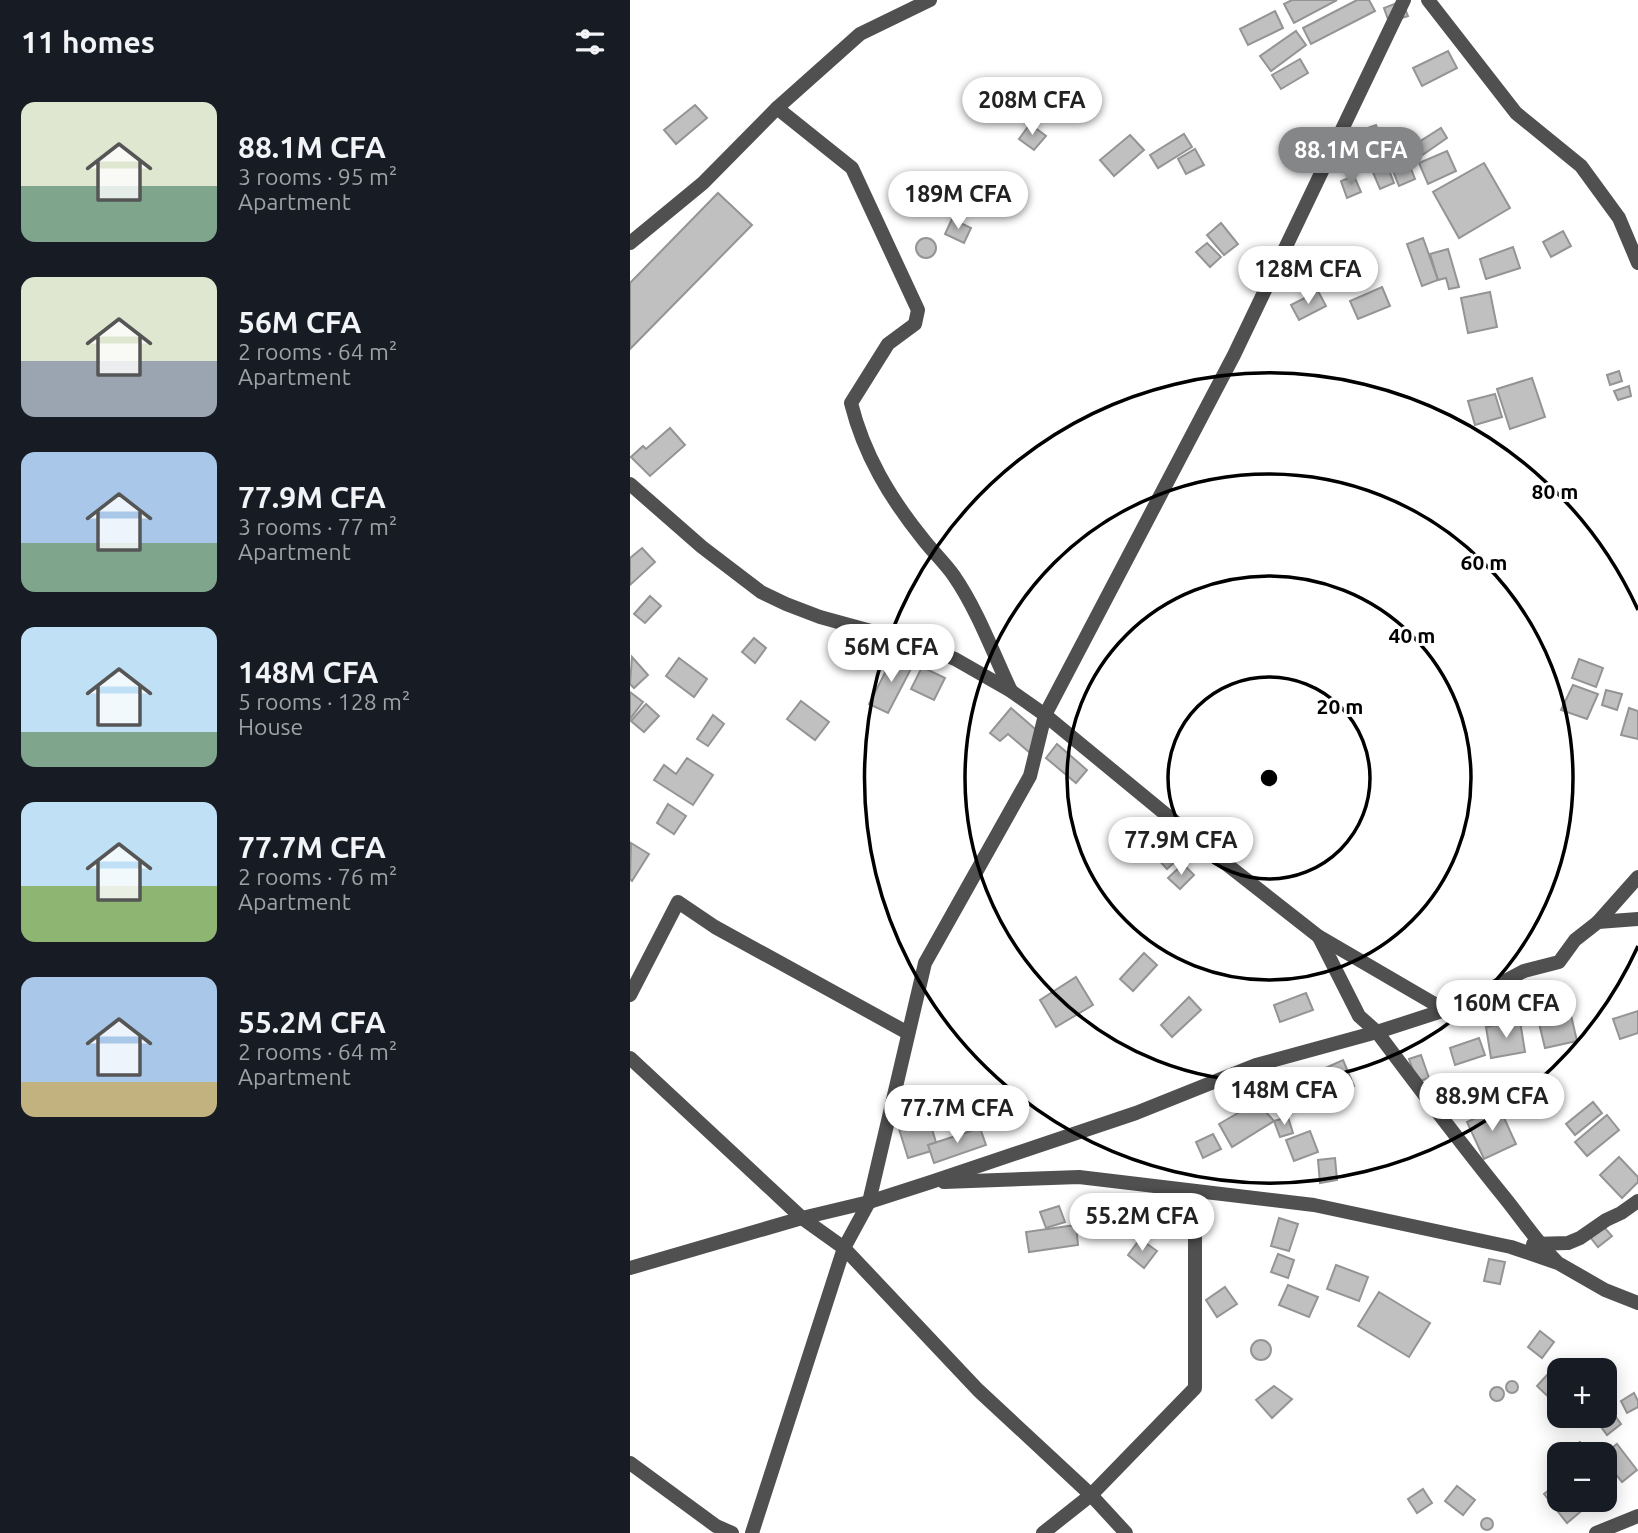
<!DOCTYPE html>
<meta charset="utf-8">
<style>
:root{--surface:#171b24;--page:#242831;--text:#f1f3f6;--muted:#9ea1a6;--accent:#858687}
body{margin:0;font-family:Ubuntu,sans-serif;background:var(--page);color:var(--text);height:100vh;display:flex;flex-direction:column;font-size:26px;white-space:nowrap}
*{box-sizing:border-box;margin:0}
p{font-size:23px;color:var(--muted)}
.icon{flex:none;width:38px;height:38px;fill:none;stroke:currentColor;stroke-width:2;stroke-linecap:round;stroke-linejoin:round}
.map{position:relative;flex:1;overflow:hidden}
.drawer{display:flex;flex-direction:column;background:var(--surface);width:630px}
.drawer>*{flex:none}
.controls{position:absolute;left:917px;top:1358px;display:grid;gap:14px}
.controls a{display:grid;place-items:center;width:70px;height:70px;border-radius:14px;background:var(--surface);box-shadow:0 4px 18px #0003;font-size:35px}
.price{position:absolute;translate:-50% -60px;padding:0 16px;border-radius:24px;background:#fff;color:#222;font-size:23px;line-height:46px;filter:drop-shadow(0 2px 4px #0008)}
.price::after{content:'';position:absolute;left:50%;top:42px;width:21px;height:16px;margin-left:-10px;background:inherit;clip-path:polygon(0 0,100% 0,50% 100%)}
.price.on{background:var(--accent);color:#fff}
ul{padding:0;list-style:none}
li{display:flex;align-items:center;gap:21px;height:175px;padding:0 21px}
li span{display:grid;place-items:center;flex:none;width:196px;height:140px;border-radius:14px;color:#555}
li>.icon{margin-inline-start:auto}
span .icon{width:84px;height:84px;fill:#fffc;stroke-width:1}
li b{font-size:30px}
h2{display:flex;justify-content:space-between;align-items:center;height:84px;padding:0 21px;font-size:30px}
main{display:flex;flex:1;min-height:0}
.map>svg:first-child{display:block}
.building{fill:#c0c0c0;stroke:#949494;stroke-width:2}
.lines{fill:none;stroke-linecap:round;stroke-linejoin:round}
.minor{stroke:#505050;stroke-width:14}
.ring{fill:none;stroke:#000;stroke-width:3.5}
.centre{fill:#000;stroke:#fff;stroke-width:3.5}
.ring-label{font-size:21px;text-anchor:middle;font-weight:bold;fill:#000;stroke:#fff;stroke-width:6;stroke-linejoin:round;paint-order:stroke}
</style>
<main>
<section class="drawer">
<h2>11 homes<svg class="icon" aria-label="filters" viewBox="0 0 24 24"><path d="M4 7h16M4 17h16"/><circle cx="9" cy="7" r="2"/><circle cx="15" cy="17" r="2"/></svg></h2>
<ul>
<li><span style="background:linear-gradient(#dfe7d0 60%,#7fa58c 0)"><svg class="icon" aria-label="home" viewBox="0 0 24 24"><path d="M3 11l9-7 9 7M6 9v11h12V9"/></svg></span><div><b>88.1M CFA</b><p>3 rooms · 95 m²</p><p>Apartment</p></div></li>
<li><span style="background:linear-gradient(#dfe7d0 60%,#9aa5b1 0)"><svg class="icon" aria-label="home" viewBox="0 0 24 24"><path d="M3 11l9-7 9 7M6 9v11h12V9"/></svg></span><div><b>56M CFA</b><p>2 rooms · 64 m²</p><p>Apartment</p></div></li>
<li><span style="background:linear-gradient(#a9c7e8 65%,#7fa58c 0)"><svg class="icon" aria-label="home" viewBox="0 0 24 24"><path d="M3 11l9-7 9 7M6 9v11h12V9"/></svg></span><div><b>77.9M CFA</b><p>3 rooms · 77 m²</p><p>Apartment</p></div></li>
<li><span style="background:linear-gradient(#bfe0f5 75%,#7fa58c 0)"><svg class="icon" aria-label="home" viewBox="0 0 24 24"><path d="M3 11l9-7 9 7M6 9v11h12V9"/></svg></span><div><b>148M CFA</b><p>5 rooms · 128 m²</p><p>House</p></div></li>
<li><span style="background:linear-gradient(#bfe0f5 60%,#8fb573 0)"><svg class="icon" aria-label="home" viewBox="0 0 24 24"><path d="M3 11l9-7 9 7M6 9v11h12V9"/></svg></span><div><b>77.7M CFA</b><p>2 rooms · 76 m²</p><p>Apartment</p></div></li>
<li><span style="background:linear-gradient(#a9c7e8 75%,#c2b280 0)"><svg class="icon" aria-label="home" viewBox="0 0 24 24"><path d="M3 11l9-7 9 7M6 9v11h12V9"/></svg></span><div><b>55.2M CFA</b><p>2 rooms · 64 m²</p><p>Apartment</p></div></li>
</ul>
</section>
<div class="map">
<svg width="1008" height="1533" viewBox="0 0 1008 1533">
<rect width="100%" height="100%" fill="#fff"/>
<g class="building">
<polygon points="662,0 707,0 664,23 654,4"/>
<polygon points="727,0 739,0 745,11 681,44 673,28"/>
<polygon points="772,1 778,16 759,22 754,8"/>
<polygon points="645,11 653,28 618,45 610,29"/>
<polygon points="666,31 676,45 641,71 630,56"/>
<polygon points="818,51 827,68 792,86 783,68"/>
<polygon points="670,59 678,73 651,89 642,75"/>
<polygon points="65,105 77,118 46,144 34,130"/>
<polygon points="400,124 416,136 404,150 389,139"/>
<polygon points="746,125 752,143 718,155 712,137"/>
<polygon points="811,128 817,138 788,158 781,147"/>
<polygon points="554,134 562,147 528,168 520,155"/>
<polygon points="500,135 514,150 484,176 470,160"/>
<polygon points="565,149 574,165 556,174 548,159"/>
<polygon points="817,151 826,171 798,184 789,163"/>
<polygon points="775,154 785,179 769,186 759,161"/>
<polygon points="854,163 880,208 829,238 803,192"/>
<polygon points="757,165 764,183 750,189 742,170"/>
<polygon points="724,176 731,192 717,198 711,181"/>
<polygon points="88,193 122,225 0,349 0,283"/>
<polygon points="322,219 341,228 334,243 315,234"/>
<polygon points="591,223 608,244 594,255 577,235"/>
<polygon points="933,231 941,246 921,257 913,242"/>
<circle cx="296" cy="248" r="10"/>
<polygon points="793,238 808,280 792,286 777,244"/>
<polygon points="577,243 591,257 580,267 566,252"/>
<polygon points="883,247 890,268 856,279 850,259"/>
<polygon points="818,249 829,287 819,289 816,278 808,280 800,254"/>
<polygon points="710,251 722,268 693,287 681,270"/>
<polygon points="752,287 760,306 728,319 720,301"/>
<polygon points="688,291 696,306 669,320 661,305"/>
<polygon points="860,292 867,327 838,333 831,298"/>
<polygon points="989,371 992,381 980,385 977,375"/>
<polygon points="902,378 915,417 880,429 867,389"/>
<polygon points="999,386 1001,396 988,400 984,391"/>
<polygon points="865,394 872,417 845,425 838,401"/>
<polygon points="40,428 55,445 20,476 1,457 13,446 16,449"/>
<polygon points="12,548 25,562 0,585 0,558"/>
<polygon points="20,596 31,606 15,623 4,614"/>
<polygon points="124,638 136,648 125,663 112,652"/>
<polygon points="264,655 283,665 258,713 239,704"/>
<polygon points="2,657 18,675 4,688 0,684"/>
<polygon points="49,658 77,679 64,697 36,676"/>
<polygon points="949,659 973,668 966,687 942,678"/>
<polygon points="292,667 315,678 304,700 281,689"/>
<polygon points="943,685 968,694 957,719 931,710"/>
<polygon points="976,690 992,694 987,710 972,705"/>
<polygon points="0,692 13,702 0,719"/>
<polygon points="171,701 199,722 185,740 157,719"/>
<polygon points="16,704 29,716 14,732 1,721"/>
<polygon points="381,708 412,735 399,752 378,734 370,741 360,733"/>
<polygon points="999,708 1008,711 1008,739 991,735"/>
<polygon points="83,715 94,724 78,746 67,739"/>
<polygon points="427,744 457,770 446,783 416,758"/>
<polygon points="57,758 83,775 63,805 24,780 34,765 46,774"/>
<polygon points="38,804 56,816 44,834 27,823"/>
<polygon points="1,843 19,854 2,881 0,879"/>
<polygon points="539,847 549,858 537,869 527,858"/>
<polygon points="553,864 564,875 550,889 538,878"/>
<polygon points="514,953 527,965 503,991 490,979"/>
<polygon points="446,977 463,1005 426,1027 410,1000"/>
<polygon points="676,993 683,1010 650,1022 644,1005"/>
<polygon points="559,997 571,1010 542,1037 531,1025"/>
<polygon points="940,1011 947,1041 915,1048 908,1019"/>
<polygon points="1008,1011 1008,1033 990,1039 983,1019"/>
<polygon points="890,1021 895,1052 861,1058 856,1027"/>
<polygon points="849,1038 855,1055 825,1065 820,1048"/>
<polygon points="791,1055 799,1078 787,1082 779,1059"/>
<polygon points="713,1060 724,1086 702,1096 691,1070"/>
<polygon points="627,1102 644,1121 602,1147 589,1124"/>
<polygon points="963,1102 972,1113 945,1135 936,1124"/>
<polygon points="295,1106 308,1149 278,1158 265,1116"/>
<polygon points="869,1107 886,1144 854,1159 837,1122"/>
<polygon points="977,1115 989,1130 957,1156 945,1142"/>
<polygon points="658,1117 663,1133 650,1137 644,1121"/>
<polygon points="350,1128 356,1145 304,1163 298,1145"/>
<polygon points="680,1131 688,1152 664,1161 656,1140"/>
<polygon points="583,1134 591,1149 573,1158 566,1142"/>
<polygon points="989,1157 1008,1177 1008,1182 992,1198 970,1175"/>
<polygon points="705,1158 707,1180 690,1183 688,1160"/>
<polygon points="429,1206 435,1222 416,1228 410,1212"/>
<polygon points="649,1218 668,1224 659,1251 641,1246"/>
<polygon points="446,1225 448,1245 399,1252 396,1232"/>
<polygon points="973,1226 982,1236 968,1247 960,1237"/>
<polygon points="510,1239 527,1251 514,1268 498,1255"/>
<polygon points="648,1254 664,1260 658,1278 641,1272"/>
<polygon points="859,1259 875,1262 870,1284 854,1281"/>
<polygon points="706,1265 738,1277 729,1301 697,1289"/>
<polygon points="658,1285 688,1297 679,1317 649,1305"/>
<polygon points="595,1287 607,1304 587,1317 576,1300"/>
<polygon points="749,1292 800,1323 779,1357 728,1326"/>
<polygon points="910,1331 924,1342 912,1358 898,1347"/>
<circle cx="631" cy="1350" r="10"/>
<polygon points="928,1363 935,1370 929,1370 927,1405 907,1386"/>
<circle cx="882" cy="1387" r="6"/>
<polygon points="644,1386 662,1399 642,1418 626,1400"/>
<circle cx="867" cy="1394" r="7"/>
<polygon points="1004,1393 1008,1401 1008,1407 997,1413 991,1401"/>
<polygon points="978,1406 991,1424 977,1435 963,1416 975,1416 975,1408"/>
<polygon points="950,1442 955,1454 931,1454 930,1451"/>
<polygon points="987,1444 1007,1470 992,1482 975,1461 974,1454"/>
<polygon points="929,1482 929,1500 948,1500 955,1508 937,1523 914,1494"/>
<polygon points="827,1486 845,1500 833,1515 815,1501"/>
<polygon points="793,1489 802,1503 787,1513 778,1499"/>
<circle cx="857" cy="1524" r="6"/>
</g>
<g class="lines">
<g class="minor">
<polyline points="798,0 886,113 951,166 989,218 1008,263"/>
<path d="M147 108 222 168 288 310 285 324 258 344 221 403C234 455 260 498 293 539 303 552 315 563 324 576 348 611 363 653 381 691"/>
<polyline points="0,243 73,183 147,108 230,34 300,0"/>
<polyline points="0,484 72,547 131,592 156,604 190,617 281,642 325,659 381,691 415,715 595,863 688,936 815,1010"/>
<polyline points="968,922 1008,877"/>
<path d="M689 937 729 1016 747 1032C789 1088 831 1144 875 1198 892 1219 906 1241 926 1261"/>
<polyline points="0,995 48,902 85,927 278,1033"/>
<polyline points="0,1058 172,1218 214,1248 348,1390 461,1495 496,1533"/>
<polyline points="314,1182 449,1177 684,1205 881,1247 928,1263 975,1290 1008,1303"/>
<polyline points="903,1244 938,1243 950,1238 976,1220 991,1213 1008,1201"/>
<polyline points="0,1268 172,1218 239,1202 301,1182 506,1113 626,1065 747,1032 815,1010 845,997 894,971 929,962 945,940 968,922 1008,919"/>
<polyline points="0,1463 86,1526 102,1533"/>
<polyline points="122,1533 214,1248 239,1202 295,963 400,776 415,715 604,355 774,0"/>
<polyline points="413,1533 461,1495 565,1388 565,1191"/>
<polyline points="966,1533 1008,1516"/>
</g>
</g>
<g class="ring">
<circle cx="639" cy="778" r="101"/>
<circle cx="639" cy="778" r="202"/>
<circle cx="639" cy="778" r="304"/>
<path d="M1008 946A405 405 0 1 1 1008 610"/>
</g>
<circle cx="639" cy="778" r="10" class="centre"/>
<g class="ring-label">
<text x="925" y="499">80 m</text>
<text x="854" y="570">60 m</text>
<text x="782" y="643">40 m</text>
<text x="710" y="714">20 m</text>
</g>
</svg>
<div class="controls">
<a>+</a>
<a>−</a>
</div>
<b class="price" style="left:402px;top:137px">208M CFA</b>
<b class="price on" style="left:721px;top:187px">88.1M CFA</b>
<b class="price" style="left:328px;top:231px">189M CFA</b>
<b class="price" style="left:678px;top:306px">128M CFA</b>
<b class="price" style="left:261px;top:684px">56M CFA</b>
<b class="price" style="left:551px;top:877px">77.9M CFA</b>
<b class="price" style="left:876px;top:1040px">160M CFA</b>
<b class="price" style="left:654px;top:1127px">148M CFA</b>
<b class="price" style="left:862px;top:1133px">88.9M CFA</b>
<b class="price" style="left:327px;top:1145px">77.7M CFA</b>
<b class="price" style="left:512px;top:1253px">55.2M CFA</b>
</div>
</main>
